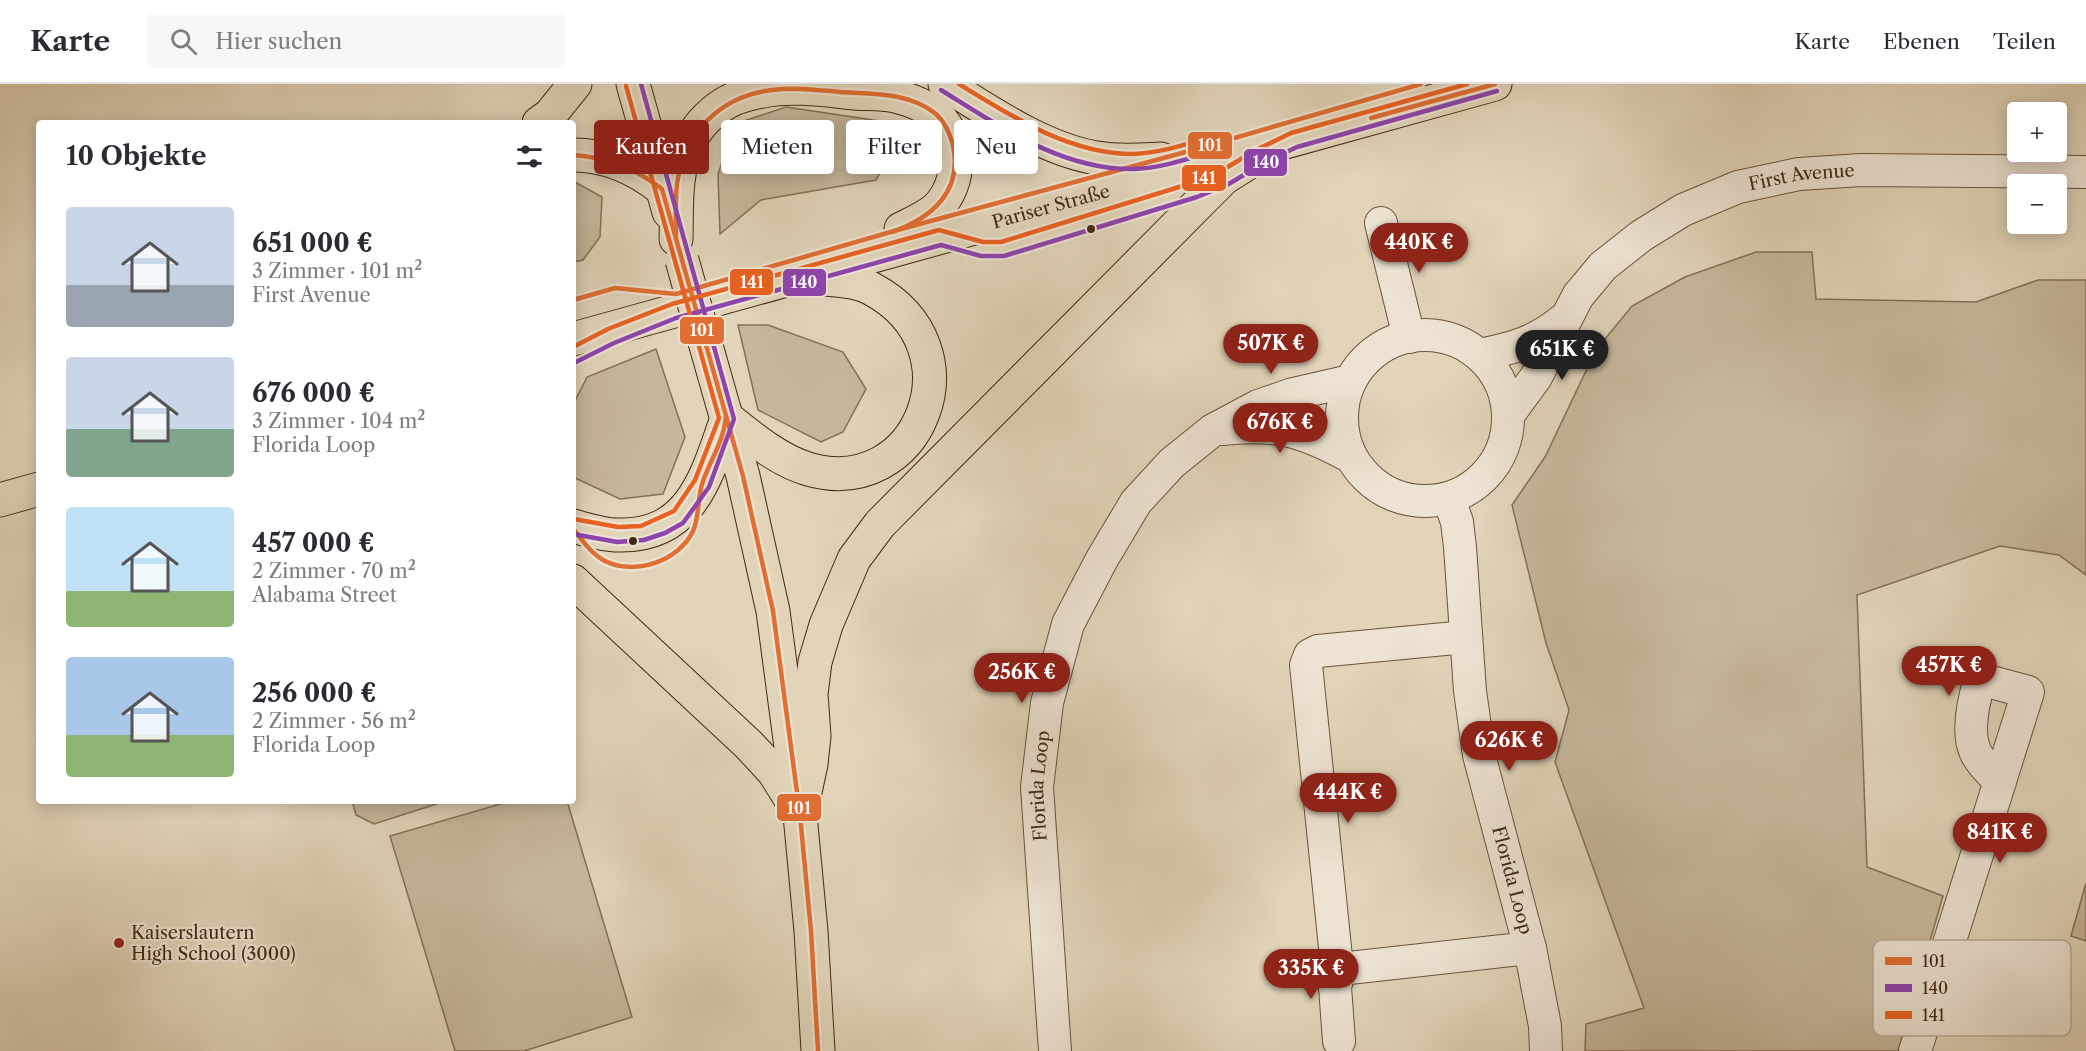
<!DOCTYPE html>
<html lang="de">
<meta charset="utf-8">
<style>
:root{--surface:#fff;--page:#f7f7f7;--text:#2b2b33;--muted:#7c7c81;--line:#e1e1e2;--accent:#8f2418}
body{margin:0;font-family:"Libre Caslon Text",serif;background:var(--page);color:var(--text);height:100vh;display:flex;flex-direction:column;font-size:22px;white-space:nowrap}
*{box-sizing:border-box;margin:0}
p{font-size:20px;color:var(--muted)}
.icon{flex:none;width:33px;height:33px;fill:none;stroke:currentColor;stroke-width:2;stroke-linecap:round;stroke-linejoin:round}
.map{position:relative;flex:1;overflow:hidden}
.panel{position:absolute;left:36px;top:36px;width:540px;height:684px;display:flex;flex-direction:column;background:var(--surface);border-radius:6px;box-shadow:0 3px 15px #0003}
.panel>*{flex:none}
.banner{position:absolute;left:594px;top:36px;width:570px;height:54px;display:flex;gap:12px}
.fabs{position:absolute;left:2007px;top:18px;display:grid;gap:12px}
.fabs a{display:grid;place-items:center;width:60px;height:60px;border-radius:6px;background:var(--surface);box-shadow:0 3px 15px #0003;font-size:30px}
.price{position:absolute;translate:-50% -51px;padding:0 14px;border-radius:21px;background:var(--accent);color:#fff;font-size:20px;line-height:39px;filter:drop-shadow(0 2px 3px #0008)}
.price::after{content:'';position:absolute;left:50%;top:36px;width:18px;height:14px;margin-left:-9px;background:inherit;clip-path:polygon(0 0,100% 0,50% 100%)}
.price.current{background:#222;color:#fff}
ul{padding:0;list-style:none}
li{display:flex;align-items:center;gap:18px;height:150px;padding:0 30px}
li span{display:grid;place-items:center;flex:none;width:168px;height:120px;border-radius:6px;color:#555}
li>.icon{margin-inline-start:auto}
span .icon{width:72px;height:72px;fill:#fffc;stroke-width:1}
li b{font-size:26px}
h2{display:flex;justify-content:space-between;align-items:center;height:72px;padding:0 30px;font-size:26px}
.pill{padding:0 21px;border-radius:6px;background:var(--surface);box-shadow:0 3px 15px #0003;font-size:21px;line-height:54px}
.pill.current{background:var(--accent);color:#fff}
header{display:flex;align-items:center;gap:36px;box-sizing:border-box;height:84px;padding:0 30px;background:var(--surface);border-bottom:2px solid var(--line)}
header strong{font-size:28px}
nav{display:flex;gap:33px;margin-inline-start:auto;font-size:21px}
.search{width:420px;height:54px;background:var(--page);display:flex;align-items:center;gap:15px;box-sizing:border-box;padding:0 21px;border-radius:6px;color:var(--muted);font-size:22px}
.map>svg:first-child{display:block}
.green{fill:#c6b79c;stroke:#847056;stroke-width:1.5}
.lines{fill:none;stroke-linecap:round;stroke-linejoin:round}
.minor-casing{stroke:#6a543b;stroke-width:34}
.major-casing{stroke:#432911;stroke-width:35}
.minor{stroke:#ece3d2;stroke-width:32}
.major{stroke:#e1d4b9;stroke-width:33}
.major-bridge-casing{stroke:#432911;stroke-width:35;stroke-linecap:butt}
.major-bridge{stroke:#e1d4b9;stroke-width:33}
.bus-1-casing{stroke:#ece3d2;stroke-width:9}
.bus-2-casing{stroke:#ece3d2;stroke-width:9}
.bus-3-casing{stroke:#ece3d2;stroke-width:9}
.bus-1{stroke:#e16e32;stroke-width:4.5}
.bus-2{stroke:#8e44ad;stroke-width:4.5}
.bus-3{stroke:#e96221;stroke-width:4.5}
.bus-dot{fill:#432911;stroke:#ece3d2;stroke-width:2}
.poi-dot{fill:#8f2418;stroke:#ece3d2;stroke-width:2}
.labels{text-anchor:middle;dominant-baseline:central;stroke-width:4.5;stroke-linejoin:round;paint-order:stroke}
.street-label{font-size:18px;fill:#432911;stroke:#ece3d2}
.poi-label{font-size:18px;fill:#432911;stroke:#ece3d2;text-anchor:start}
.key{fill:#ece3d2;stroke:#b9ab98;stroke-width:1.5}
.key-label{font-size:16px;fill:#432911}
.line-badge{stroke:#ece3d2;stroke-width:2}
.badge-label{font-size:16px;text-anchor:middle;font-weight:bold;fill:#fff}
</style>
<header>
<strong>Karte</strong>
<div class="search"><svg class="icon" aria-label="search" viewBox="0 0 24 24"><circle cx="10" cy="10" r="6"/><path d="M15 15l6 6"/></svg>Hier suchen</div>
<nav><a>Karte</a><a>Ebenen</a><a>Teilen</a></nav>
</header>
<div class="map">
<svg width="2086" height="967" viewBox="0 0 2086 967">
<rect width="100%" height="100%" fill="#e1d4b9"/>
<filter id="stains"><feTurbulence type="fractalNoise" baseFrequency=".00333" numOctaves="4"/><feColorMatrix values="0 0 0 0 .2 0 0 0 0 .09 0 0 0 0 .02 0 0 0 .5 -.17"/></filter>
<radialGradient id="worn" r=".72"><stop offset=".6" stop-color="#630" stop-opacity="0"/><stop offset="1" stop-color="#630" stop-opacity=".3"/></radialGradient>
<g class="green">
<polygon points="786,23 886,38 893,65 876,96 761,116 720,150 718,90 735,40"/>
<polygon points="573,97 602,113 600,153 583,176 573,178"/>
<polygon points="1756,168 1812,168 1816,215 1976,218 2038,196 2086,196 2086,491 2059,471 2000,462 1857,511 1867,783 1943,812 1898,967 1585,967 1586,940 1644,924 1555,678 1569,626 1546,559 1512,421 1545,373 1596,266 1632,222 1685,193"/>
<polygon points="738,241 768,241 843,268 866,305 843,348 821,358 758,326"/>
<polygon points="656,265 685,353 663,410 620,415 573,393 573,321 587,293"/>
<polygon points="352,717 446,717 374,740 356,731"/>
<polygon points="511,717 567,717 632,933 524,967 455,967 390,752"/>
<polygon points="2086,799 2086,857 2071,852"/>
</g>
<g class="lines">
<defs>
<g id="minor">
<polyline points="1381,139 1409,253"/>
<circle cx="1425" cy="334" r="83"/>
<path d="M1480 271C1514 264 1536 258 1563 236"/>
<path id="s1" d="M1509 330 1536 293 1578 212 1603 182 1641 152 1683 126 1738 103 1799 90 1861 86 2086 88"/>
<path d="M1222 345C1277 339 1303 347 1351 373"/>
<path id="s2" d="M1449 415 1457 438 1460 463 1470 607 1479 671 1530 864 1545 942 1546 967"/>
<polyline points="1466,553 1318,567 1310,571 1306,581 1336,873 1341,881 1349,884 1530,864"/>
<polyline points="1339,957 1335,903 1341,881"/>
<path id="s3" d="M1055 967 1037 703 1047 619 1068 540 1102 475 1136 418 1172 379 1213 346 1258 322 1293 310 1350 297"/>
<path d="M1915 967 1925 936 2028 608 1980 595C1974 615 1966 649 1976 669 1981 680 1992 689 2000 698"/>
</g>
<g id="major">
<polyline points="633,0 669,128"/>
<path d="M945 0C989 28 1045 66 1097 74 1118 78 1140 76 1161 75"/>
<polyline points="539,39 550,31 575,0"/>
<path d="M573 71C607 71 636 84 662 105"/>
<path d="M676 155C677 123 674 90 688 61 697 41 716 22 736 14 745 11 754 8 763 7 791 1 825 6 854 9 867 10 882 9 895 12 907 15 922 20 932 28 963 49 963 100 936 125 925 134 913 139 901 145"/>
<polyline points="701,244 743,392 773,527 800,731 811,847 818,967"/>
<path id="s4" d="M573 255 1495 0"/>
<path d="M727 334C751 353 778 376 808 385 919 418 982 264 872 205 856 196 833 196 814 194"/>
<polyline points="0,416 39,405"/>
<path d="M573 442C588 446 603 451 618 451 692 453 707 391 727 334"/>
<polyline points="573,497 749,661 774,688 795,722"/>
<polyline points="800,731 811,680 814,652 811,610 815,578 826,541 854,475 880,440 1206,112 1224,94 1254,75"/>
</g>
</defs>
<use href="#minor" class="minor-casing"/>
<use href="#major" class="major-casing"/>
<use href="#minor" class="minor"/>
<use href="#major" class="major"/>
<defs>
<polyline id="major-bridge" points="682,176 701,244"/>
</defs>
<use href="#major-bridge" class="major-bridge-casing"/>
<use href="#major-bridge" class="major-bridge"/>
<defs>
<g id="bus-1">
<polyline points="1371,34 1495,0"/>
<path d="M573 71C607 73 635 84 662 105L743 392 773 527 800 731 811 847 818 967"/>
<path d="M676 155C676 137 675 118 677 100 684 49 720 12 772 6 794 3 817 6 840 8 872 10 909 8 936 30 945 38 950 50 953 61 963 107 932 134 892 148"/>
<polyline points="573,216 615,204 676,210 901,145 1193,66 1421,0"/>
<path d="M573 444C582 456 591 470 605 477 635 492 679 477 693 447 700 432 697 413 703 397 711 375 724 356 726 332"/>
</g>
<g id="bus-2">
<path d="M941 6C999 42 1062 86 1133 85 1163 84 1190 74 1218 66"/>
<polyline points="576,278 614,259 676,234 941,161 981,172 1004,172 1197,113 1227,101 1264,79 1297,63 1497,7"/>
<polyline points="573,450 617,458 644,456 665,449 683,439 709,403 734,335 641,0"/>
</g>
<g id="bus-3">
<path d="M959 0C1011 32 1069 70 1133 70 1161 69 1187 60 1214 52"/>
<polyline points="573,263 608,245 672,220 939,146 983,158 1001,158 1192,99 1221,87 1256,66 1291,49 1467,0"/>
<polyline points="574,435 618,443 641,442 674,427 695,396 719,334 626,2"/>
</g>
</defs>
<use href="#bus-1" class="bus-1-casing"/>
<use href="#bus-2" class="bus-2-casing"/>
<use href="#bus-3" class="bus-3-casing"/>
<use href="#bus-1" class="bus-1"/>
<use href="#bus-2" class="bus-2"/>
<use href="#bus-3" class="bus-3"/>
</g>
<g class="bus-dot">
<circle cx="1091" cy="145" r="5"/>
<circle cx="633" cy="457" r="5"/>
</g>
<circle class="poi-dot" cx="119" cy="859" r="6"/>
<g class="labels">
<g class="street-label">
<text stroke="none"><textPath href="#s1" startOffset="398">First Avenue</textPath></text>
<text stroke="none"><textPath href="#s4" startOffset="496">Pariser Straße</textPath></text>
<text stroke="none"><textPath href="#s3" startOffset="266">Florida Loop</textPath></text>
<text stroke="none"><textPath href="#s2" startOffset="388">Florida Loop</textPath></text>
</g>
<g class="poi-label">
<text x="131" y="849">Kaiserslautern<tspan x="131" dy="21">High School (3000)</tspan></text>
</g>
</g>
<rect x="1873" y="856" width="198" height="96" rx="9" class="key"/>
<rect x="1885" y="873" width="27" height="8" fill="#e16e32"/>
<rect x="1885" y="900" width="27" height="8" fill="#8e44ad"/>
<rect x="1885" y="927" width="27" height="8" fill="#e96221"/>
<g class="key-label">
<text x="1922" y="883">101</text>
<text x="1922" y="910">140</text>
<text x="1922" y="937">141</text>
</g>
<g class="line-badge">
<rect x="1187" y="47" width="46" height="29" rx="6" fill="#e16e32"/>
<rect x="1243" y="64" width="45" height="29" rx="6" fill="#8e44ad"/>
<rect x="1181" y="80" width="46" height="28" rx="6" fill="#e96221"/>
<rect x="729" y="184" width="45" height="28" rx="6" fill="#e96221"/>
<rect x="782" y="184" width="45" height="29" rx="6" fill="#8e44ad"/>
<rect x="679" y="232" width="46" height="29" rx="6" fill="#e16e32"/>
<rect x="776" y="709" width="46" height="29" rx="6" fill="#e16e32"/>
</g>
<g class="badge-label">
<text x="1210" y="67">101</text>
<text x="1266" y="84">140</text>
<text x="1204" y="100">141</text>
<text x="752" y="204">141</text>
<text x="804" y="204">140</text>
<text x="702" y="252">101</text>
<text x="799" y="730">101</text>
</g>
<rect width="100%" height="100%" filter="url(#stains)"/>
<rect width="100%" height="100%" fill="url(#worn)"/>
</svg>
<div class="fabs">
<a>+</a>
<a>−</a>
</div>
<b class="price" style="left:1419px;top:190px">440K €</b>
<b class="price" style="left:1271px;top:291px">507K €</b>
<b class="price current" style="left:1562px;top:297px">651K €</b>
<b class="price" style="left:1280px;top:370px">676K €</b>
<b class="price" style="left:1949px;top:613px">457K €</b>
<b class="price" style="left:1022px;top:620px">256K €</b>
<b class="price" style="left:1509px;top:688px">626K €</b>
<b class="price" style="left:1348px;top:740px">444K €</b>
<b class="price" style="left:2000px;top:780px">841K €</b>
<b class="price" style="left:1311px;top:916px">335K €</b>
<div class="banner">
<a class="pill current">Kaufen</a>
<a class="pill">Mieten</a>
<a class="pill">Filter</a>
<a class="pill">Neu</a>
</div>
<section class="panel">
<h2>10 Objekte<svg class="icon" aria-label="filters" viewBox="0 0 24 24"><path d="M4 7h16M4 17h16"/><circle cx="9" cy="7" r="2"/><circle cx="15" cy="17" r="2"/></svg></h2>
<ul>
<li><span style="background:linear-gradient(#c9d6e8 65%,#9aa5b1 0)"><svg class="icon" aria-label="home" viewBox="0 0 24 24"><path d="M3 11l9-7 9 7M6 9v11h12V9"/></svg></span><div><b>651 000 €</b><p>3 Zimmer · 101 m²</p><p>First Avenue</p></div></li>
<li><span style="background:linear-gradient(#c9d6e8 60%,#7fa58c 0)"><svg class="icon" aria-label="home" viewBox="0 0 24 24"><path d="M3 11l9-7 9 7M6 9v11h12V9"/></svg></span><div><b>676 000 €</b><p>3 Zimmer · 104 m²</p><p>Florida Loop</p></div></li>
<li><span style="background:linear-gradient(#bfe0f5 70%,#8fb573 0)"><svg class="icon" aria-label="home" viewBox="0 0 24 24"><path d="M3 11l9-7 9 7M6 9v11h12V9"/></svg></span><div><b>457 000 €</b><p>2 Zimmer · 70 m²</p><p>Alabama Street</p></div></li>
<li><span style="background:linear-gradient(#a9c7e8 65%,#8fb573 0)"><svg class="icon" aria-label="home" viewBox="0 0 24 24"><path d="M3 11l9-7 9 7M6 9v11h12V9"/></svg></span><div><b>256 000 €</b><p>2 Zimmer · 56 m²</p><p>Florida Loop</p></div></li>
</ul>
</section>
</div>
